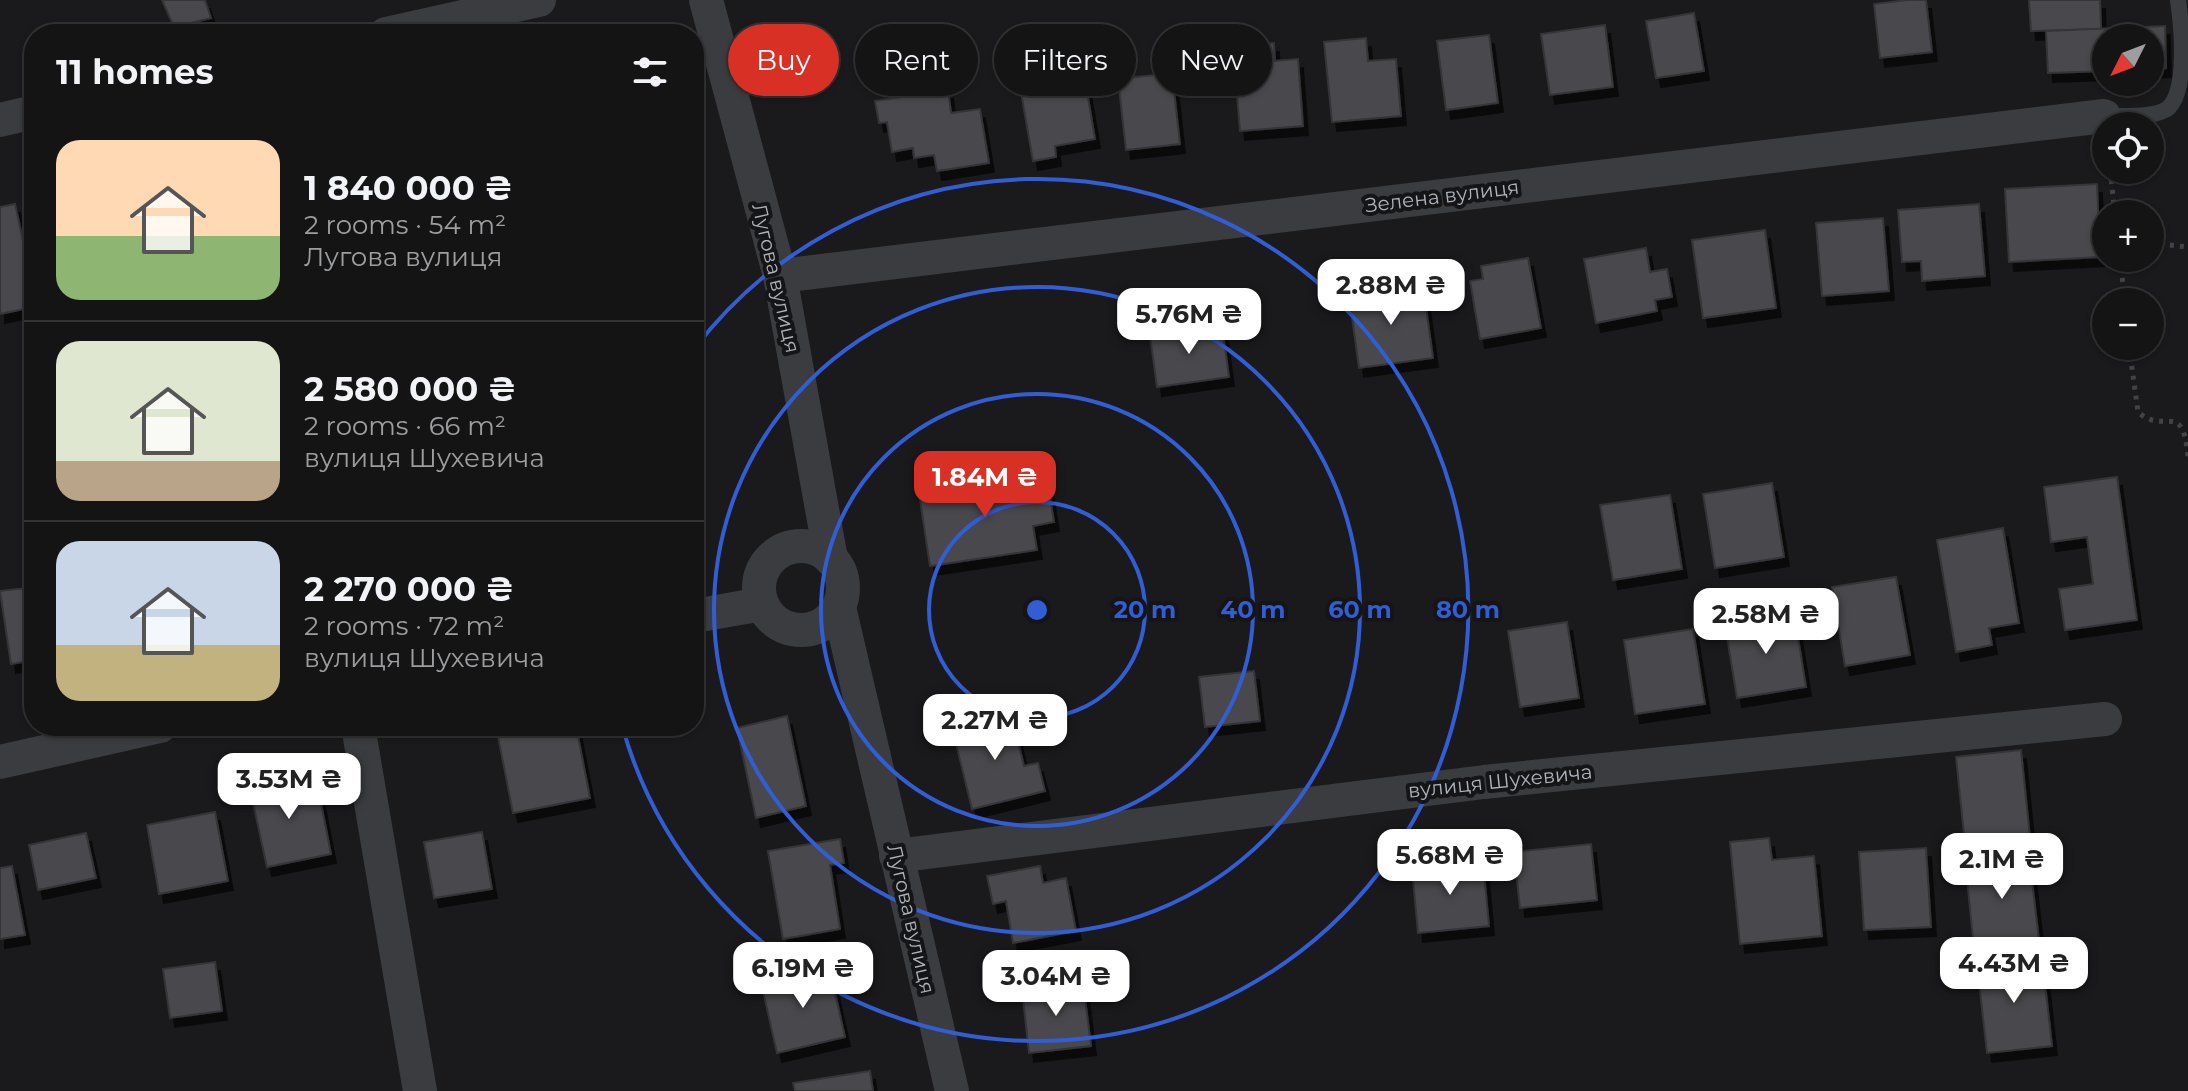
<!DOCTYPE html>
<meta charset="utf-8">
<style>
:root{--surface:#141415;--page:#212122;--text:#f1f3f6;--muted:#9d9ea0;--line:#333334;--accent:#d93025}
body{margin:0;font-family:Montserrat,sans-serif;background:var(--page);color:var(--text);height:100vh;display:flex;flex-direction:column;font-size:30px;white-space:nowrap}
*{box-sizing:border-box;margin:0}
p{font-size:26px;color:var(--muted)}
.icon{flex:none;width:44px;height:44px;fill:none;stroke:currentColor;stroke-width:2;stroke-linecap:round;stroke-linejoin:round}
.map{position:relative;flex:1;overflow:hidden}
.sheet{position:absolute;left:24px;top:24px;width:680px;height:712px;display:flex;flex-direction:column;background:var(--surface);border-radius:32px;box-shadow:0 2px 6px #0004,0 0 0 2px var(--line)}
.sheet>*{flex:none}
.top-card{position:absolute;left:728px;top:24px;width:760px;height:72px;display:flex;gap:16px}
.needle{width:52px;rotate:228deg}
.controls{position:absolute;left:2092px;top:24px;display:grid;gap:16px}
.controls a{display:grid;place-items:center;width:72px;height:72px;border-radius:50%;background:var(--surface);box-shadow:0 2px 6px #0004,0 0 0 2px var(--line);font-size:40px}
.price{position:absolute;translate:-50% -68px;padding:0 18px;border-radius:16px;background:#fff;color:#222;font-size:26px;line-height:52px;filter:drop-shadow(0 2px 4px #0008)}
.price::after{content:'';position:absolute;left:50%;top:48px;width:24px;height:18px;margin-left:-12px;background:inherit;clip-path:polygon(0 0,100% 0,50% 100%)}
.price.active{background:var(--accent);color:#fff}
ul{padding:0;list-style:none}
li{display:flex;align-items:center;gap:24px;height:200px;padding:0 32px}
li+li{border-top:2px solid var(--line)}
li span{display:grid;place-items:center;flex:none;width:224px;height:160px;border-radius:24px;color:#555}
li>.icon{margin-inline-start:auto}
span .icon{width:96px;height:96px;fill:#fffc;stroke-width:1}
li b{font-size:34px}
h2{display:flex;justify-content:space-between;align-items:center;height:96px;padding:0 32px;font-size:34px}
.chip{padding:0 28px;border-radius:36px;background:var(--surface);box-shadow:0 2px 6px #0004,0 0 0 2px var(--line);font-size:28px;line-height:72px}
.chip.active{background:var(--accent);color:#fff}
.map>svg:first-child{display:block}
.building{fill:#494a4e;stroke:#343438;stroke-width:2;filter:url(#shadow)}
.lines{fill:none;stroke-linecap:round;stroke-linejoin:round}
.path{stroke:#424347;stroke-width:5;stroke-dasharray:4 6;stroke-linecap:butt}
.service{stroke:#3b3c40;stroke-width:16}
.minor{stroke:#3b3c40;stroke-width:34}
.ring{fill:none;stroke:#335dd4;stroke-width:4}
.labels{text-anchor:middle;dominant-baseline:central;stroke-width:8;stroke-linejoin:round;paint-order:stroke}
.street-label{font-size:20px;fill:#aeb2ba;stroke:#151517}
.centre{fill:#335dd4;stroke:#151517;stroke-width:4}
.ring-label{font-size:24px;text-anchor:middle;font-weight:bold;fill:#335dd4;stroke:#151517;stroke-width:8;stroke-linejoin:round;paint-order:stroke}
</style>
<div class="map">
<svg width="2188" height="1091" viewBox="0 0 2188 1091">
<defs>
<filter id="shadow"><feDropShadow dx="5" dy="9" stdDeviation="0" flood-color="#0009"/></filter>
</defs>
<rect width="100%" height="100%" fill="#1a1a1c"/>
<g class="building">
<polygon points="162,0 205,0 211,18 174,27"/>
<polygon points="1907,0 1926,0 1932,52 1880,58 1874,4"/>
<polygon points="2029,0 2100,0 2101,29 2031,31"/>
<polygon points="1694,13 1704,71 1656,78 1646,21"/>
<polygon points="1605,25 1613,87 1550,95 1541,34"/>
<polygon points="2165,26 2166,68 2150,69 2150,38 2106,38 2106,71 2048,73 2046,31"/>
<polygon points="1489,35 1498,103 1446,110 1437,41"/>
<polygon points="1366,38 1368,61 1396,59 1401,116 1332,122 1324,42"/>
<polygon points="1274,43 1275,61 1298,59 1303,126 1240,131 1233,46"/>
<polygon points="1172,73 1180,144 1126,150 1118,79"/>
<polygon points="1085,80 1095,139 1055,146 1056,157 1033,161 1021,92"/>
<polygon points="948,90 951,113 980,109 989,163 937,171 934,155 914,158 913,148 892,152 887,122 879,123 875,101"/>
<polygon points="2097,184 2100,257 2009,262 2005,189"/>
<polygon points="15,204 34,290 34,307 0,314 0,207"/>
<polygon points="1979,204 1985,276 1922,281 1921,261 1902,262 1898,210"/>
<polygon points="1883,218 1889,291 1822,296 1816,223"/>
<polygon points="1765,230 1776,308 1703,318 1692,240"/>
<polygon points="1646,248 1650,272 1667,269 1672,297 1655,300 1657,311 1596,323 1584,259"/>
<polygon points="1528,258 1541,328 1480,339 1470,281 1483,279 1481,266"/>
<polygon points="1423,286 1433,358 1359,368 1349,295"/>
<polygon points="1222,326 1229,377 1157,387 1150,335"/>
<polygon points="1046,473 1054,522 1033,526 1037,550 930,566 919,493"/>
<polygon points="2117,477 2137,620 2065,630 2059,589 2093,584 2087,537 2051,542 2044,487"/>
<polygon points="1772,483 1784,557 1715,568 1703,494"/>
<polygon points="1670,495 1682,569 1613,580 1600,505"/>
<polygon points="2003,528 2019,623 1989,628 1992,645 1956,652 1937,540"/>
<polygon points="1896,577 1910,655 1845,666 1832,587"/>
<polygon points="34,587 34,660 11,664 0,591"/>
<polygon points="1794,613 1806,687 1737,698 1725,624"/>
<polygon points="1567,622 1579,698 1520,707 1508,631"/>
<polygon points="1693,629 1705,704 1635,714 1624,640"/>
<polygon points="1254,671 1260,721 1205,727 1199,677"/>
<polygon points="1011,713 1024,766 1038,763 1045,791 972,809 952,727"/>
<polygon points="787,716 806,806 756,818 737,728"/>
<polygon points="496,726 530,726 532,733 576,726 590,798 513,813"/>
<polygon points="2021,750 2030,838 1965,844 1956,757"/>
<polygon points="300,774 305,801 320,798 331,854 267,867 249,784"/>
<polygon points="215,812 228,881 159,894 147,825"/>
<polygon points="482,832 492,889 434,898 424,842"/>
<polygon points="86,833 96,878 38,890 29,845"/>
<polygon points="1769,838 1772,860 1814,856 1822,936 1740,944 1730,842"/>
<polygon points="840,839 844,863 830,865 840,929 783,939 768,851"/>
<polygon points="1591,844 1597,900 1520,908 1514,852"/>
<polygon points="1926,848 1931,927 1864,930 1859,852"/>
<polygon points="2029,854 2039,941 1974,948 1965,860"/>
<polygon points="1483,862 1489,926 1418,933 1412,868"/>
<polygon points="12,866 25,935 0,939 0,868"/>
<polygon points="1040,866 1043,883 1066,878 1076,931 1013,943 1006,901 993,904 987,876"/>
<polygon points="2042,957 2052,1046 1987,1053 1977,964"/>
<polygon points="215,962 222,1011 170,1018 163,969"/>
<polygon points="829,966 845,1037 777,1053 761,982"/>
<polygon points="1083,982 1091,1046 1029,1053 1022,989"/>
<polygon points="870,1071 873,1091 795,1091 793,1083"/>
</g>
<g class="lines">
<g class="path">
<polyline points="2110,170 2115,214"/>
<polyline points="2150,243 2188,247"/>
<polyline points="2120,258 2125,302"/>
<path d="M2129 346 2138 412C2164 436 2183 398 2188 457"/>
</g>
<path class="service" d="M2104 116C2123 115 2149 119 2167 109 2188 92 2182 28 2178 0"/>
<g class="minor">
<polyline points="706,0 780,276 831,559"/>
<polyline points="386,34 539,0"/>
<polyline points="0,120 34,112"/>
<polyline points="780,276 2104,116"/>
<circle cx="801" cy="588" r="42"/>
<polyline points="839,607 952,1091"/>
<polyline points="694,616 762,604"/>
<polyline points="358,726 420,1091"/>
<polyline points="0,762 160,726"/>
<polyline points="896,856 1484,782 2105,719"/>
</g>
</g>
<g class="ring">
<circle cx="1037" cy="610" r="108"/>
<circle cx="1037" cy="610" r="216"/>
<circle cx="1037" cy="610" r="323"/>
<path d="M695 348A431 431 0 1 1 623 729"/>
</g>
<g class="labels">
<g class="street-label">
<text transform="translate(1442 196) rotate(-7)">Зелена вулиця</text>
<text transform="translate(776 278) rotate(77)">Лугова вулиця</text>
<text transform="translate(1500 781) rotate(-6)">вулиця Шухевича</text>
<text transform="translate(911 919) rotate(77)">Лугова вулиця</text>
</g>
</g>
<circle cx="1037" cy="610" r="12" class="centre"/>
<g class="ring-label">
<text x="1145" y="618">20 m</text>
<text x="1253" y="618">40 m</text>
<text x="1360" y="618">60 m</text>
<text x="1468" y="618">80 m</text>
</g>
</svg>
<div class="controls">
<a><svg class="needle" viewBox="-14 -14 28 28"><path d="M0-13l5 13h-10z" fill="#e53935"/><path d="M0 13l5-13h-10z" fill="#9d9ea0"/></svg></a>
<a><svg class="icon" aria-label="locate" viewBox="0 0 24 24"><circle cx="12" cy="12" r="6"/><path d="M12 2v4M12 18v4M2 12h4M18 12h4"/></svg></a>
<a>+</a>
<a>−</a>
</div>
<b class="price" style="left:1391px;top:327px">2.88M ₴</b>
<b class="price" style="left:1189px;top:356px">5.76M ₴</b>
<b class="price active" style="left:985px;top:519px">1.84M ₴</b>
<b class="price" style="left:1766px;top:656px">2.58M ₴</b>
<b class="price" style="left:995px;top:762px">2.27M ₴</b>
<b class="price" style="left:289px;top:821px">3.53M ₴</b>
<b class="price" style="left:1450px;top:897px">5.68M ₴</b>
<b class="price" style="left:2002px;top:901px">2.1M ₴</b>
<b class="price" style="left:2014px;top:1005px">4.43M ₴</b>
<b class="price" style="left:803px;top:1010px">6.19M ₴</b>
<b class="price" style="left:1056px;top:1018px">3.04M ₴</b>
<div class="top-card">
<a class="chip active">Buy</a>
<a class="chip">Rent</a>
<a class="chip">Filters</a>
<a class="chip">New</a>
</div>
<section class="sheet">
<h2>11 homes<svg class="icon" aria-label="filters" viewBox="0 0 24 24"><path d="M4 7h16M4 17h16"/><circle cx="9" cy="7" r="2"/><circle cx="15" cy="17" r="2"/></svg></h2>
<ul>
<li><span style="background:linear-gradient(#ffd9b3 60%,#8fb573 0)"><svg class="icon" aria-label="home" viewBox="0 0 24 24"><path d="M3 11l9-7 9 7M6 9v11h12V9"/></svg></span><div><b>1 840 000 ₴</b><p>2 rooms · 54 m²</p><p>Лугова вулиця</p></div></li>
<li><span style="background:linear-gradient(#dfe7d0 75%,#b9a48a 0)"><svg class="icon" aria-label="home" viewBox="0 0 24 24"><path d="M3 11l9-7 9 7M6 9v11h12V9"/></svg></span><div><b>2 580 000 ₴</b><p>2 rooms · 66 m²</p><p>вулиця Шухевича</p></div></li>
<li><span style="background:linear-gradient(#c9d6e8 65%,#c2b280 0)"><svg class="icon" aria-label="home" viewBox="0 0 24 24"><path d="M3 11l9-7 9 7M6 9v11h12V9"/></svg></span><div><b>2 270 000 ₴</b><p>2 rooms · 72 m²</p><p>вулиця Шухевича</p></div></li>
</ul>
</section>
</div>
